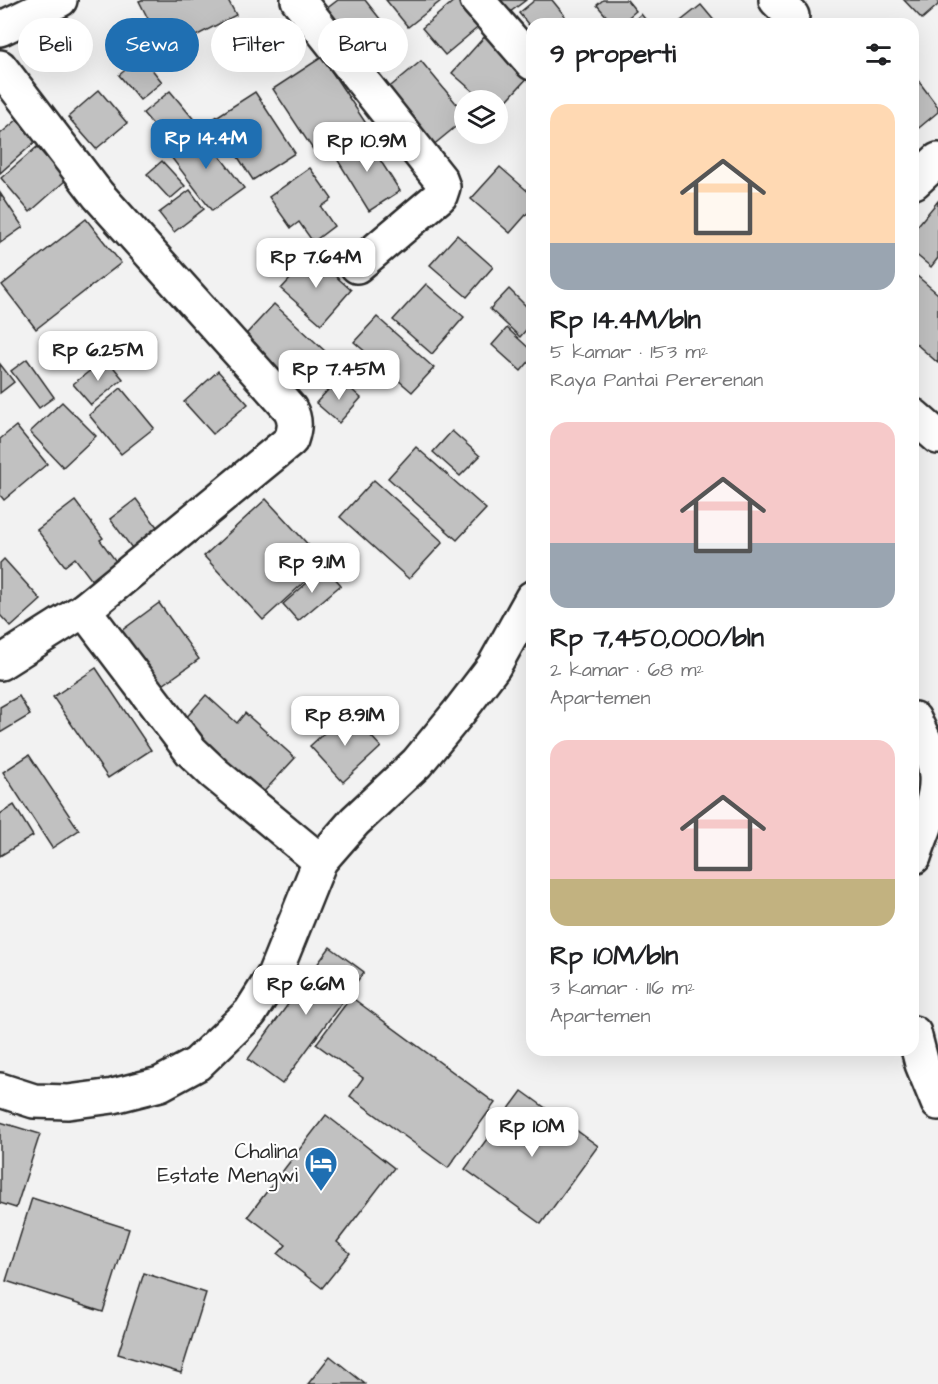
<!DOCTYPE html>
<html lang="id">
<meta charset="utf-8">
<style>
:root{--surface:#fff;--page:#f6f6f6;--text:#202124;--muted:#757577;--accent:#1f6fb2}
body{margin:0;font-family:"Architects Daughter",sans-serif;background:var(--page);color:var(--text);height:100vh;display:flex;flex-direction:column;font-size:22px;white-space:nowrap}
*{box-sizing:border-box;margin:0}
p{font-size:20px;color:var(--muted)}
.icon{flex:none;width:33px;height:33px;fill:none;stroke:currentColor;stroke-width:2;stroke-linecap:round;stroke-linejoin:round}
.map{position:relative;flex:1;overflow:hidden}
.side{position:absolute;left:526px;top:18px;width:393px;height:1038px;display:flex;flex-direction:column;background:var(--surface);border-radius:18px;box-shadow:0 6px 24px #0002}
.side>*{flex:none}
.hud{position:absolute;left:18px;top:18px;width:418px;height:54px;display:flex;gap:12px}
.tools{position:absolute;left:454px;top:90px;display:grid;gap:12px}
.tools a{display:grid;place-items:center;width:54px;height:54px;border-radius:50%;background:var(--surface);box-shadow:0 6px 24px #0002;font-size:30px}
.price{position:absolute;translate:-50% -51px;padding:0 14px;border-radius:12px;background:#fff;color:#222;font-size:20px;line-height:39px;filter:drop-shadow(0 2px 3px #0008)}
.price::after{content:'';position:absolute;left:50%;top:36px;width:18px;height:14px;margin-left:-9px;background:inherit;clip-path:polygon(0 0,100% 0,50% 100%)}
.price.current{background:var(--accent);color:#fff}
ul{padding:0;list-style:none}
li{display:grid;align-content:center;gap:12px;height:318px;padding:0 24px}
li span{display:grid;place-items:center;height:186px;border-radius:18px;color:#555}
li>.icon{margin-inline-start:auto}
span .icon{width:108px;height:108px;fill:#fffc;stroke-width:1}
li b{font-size:26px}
h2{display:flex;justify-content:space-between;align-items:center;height:72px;padding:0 24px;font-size:26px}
.pill{padding:0 21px;border-radius:27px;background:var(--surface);box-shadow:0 6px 24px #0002;font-size:21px;line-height:54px}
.pill.current{background:var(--accent);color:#fff}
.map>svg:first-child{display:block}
.building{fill:#c1c1c1;stroke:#2b2b2b;stroke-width:1.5}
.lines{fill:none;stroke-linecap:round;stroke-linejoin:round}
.minor-casing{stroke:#2b2b2b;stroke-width:38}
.minor{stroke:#fff;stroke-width:33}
.labels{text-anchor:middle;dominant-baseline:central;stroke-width:4.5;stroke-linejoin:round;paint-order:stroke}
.poi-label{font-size:21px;fill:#2b2b2b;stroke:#fff;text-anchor:end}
</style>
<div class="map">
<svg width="938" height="1384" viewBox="0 0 938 1384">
<rect width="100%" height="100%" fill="#f2f2f2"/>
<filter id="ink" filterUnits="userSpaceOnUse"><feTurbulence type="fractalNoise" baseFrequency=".0167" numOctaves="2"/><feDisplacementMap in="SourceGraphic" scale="12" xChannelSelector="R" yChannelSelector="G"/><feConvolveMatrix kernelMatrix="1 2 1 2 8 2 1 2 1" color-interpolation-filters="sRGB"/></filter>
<g filter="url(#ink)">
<g class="building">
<polygon points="142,0 228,0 236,15 165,52 139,1"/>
<polygon points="338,0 365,0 392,34 354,64 317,16"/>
<polygon points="386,0 442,0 408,27"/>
<polygon points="455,0 471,0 488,19 445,55 422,28"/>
<polygon points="500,0 526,0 510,12"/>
<polygon points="535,0 552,0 565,16 556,24 532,24 532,29 519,13"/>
<polygon points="603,0 627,0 636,11 620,24 613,24 597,5"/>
<polygon points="904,0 938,0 938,5 922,19"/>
<polygon points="701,5 717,24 677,24"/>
<polygon points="641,14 649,24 630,24"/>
<polygon points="486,35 531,74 498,110 498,100 483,100 452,73"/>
<polygon points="142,57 162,82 140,100 119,75"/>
<polygon points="322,57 367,125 318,157 273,89"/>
<polygon points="421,61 465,114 465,119 426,151 380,95"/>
<polygon points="914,75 938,107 938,112 914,132"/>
<polygon points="99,90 127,123 96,149 68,117"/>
<polygon points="170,91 196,122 170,144 143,113"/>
<polygon points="255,92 295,153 253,180 213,119"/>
<polygon points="17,120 36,141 0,173 0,134"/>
<polygon points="199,129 244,188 212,211 168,153"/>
<polygon points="364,135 400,191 369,211 334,154"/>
<polygon points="37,147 66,180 30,212 1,178"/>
<polygon points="162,161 185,186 170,199 147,174"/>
<polygon points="500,167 532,195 532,208 510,233 471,199"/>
<polygon points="310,168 332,199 321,207 334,226 313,242 299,222 291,228 269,197"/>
<polygon points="190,190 204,209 174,232 159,213"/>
<polygon points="0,193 23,227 0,243"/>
<polygon points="938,201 938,258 931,267 914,253 914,230"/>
<polygon points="86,219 121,263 36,329 2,285"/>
<polygon points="457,235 493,267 467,297 430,265"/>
<polygon points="312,255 351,290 321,324 281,289"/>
<polygon points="916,275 938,294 938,363 914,342 914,278"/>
<polygon points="426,284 464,317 432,354 393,320"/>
<polygon points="509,289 532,312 532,323 520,337 490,309"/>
<polygon points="274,304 326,352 291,391 237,344"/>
<polygon points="377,317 434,368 412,392 354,342"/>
<polygon points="507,328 532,351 532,358 521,371 492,345"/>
<polygon points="106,358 123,379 91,405 73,384"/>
<polygon points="27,359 54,397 39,408 11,371"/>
<polygon points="0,364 14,382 0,393"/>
<polygon points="218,371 248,404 213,434 184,402"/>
<polygon points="339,378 361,398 339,423 316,403"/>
<polygon points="121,388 154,428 121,454 89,415"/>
<polygon points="62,402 96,436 63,467 30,432"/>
<polygon points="16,426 47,464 4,500 0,495 0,439"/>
<polygon points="452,431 480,456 460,476 433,452"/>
<polygon points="416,447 486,509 457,540 388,478"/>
<polygon points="374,480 443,542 409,579 340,517"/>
<polygon points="136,499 164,536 138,556 110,519"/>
<polygon points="266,499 325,563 263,620 204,556"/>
<polygon points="75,501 103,538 100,540 121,568 96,586 75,558 65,566 37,530"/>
<polygon points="4,559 41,600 11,627 0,615 0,563"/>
<polygon points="325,567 341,585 298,621 283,604"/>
<polygon points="159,603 199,659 153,692 113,637"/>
<polygon points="96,668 151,750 108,778 53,697"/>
<polygon points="206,695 237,723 245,713 295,758 258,798 178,727"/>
<polygon points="19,696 30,715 0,733 0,707"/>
<polygon points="348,711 381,747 343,782 310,746"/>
<polygon points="29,755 79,830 52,848 3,772"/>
<polygon points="14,805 33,836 0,856 0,814"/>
<polygon points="330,947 364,972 282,1084 248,1059"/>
<polygon points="351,997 495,1103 448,1168 350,1096 363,1078 316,1044"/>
<polygon points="522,1091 598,1146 541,1224 465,1169"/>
<polygon points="326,1115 394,1168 337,1242 350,1253 322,1288 278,1254 286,1245 248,1216"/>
<polygon points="0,1122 40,1134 16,1208 0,1203"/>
<polygon points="32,1198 129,1229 103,1312 6,1281"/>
<polygon points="144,1273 206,1293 181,1373 118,1354"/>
<polygon points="330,1356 365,1384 308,1384"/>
</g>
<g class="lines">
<defs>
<g id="minor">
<polyline points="298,0 440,179 443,187 440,196 357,266"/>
<polyline points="477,0 532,63"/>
<polyline points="776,0 792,16"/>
<polyline points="0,29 60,0"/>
<path d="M0 67 98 195 290 409C296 420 295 428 291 440L84 610 0 663"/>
<polyline points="914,182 938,160"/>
<polyline points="914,416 938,437"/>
<polyline points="84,610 191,751 214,773 320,861"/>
<path d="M914 719C922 737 935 756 936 776 938 801 921 834 914 857"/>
<polyline points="914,1033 922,1064 938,1103"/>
<polyline points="0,1090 34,1101 68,1102 113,1096 160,1084 197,1064 250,1013 274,975 320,861 355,821 417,763 459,712 494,666 532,598"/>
</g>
</defs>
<use href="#minor" class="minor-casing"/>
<use href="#minor" class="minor"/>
</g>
</g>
<defs>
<symbol id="hotel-pin" viewBox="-11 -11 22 30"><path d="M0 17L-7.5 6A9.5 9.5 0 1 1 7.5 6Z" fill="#1f6fb2" stroke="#fff"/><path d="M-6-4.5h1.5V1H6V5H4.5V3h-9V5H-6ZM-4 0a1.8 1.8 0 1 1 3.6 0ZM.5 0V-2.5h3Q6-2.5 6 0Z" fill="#fff"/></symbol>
</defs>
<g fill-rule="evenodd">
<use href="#hotel-pin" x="302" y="1144" width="38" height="52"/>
</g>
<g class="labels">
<g class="poi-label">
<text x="298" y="1151">Chalina<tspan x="298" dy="24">Estate Mengwi</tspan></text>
</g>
</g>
</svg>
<div class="tools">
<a><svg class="icon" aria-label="layers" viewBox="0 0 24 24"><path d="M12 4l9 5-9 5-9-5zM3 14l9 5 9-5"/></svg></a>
</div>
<b class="price current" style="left:206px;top:170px">Rp 14.4M</b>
<b class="price" style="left:367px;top:173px">Rp 10.9M</b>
<b class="price" style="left:316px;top:289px">Rp 7.64M</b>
<b class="price" style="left:98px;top:382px">Rp 6.25M</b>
<b class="price" style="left:339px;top:401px">Rp 7.45M</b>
<b class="price" style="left:312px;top:594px">Rp 9.1M</b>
<b class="price" style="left:345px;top:747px">Rp 8.91M</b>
<b class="price" style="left:306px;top:1016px">Rp 6.6M</b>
<b class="price" style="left:532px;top:1158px">Rp 10M</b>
<div class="hud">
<a class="pill">Beli</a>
<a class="pill current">Sewa</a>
<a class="pill">Filter</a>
<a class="pill">Baru</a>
</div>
<section class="side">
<h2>9 properti<svg class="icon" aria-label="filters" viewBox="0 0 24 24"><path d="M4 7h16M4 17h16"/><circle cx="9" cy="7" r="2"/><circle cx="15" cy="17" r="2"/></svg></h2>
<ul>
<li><span style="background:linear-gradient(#ffd9b3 75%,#9aa5b1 0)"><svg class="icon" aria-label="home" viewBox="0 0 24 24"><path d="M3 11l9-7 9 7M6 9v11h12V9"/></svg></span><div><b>Rp 14.4M/bln</b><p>5 kamar · 153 m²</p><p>Raya Pantai Pererenan</p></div></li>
<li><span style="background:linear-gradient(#f6c9c9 65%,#9aa5b1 0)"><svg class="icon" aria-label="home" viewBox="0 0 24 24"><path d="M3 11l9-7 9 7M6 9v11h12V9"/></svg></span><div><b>Rp 7,450,000/bln</b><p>2 kamar · 68 m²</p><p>Apartemen</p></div></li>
<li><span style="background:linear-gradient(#f6c9c9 75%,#c2b280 0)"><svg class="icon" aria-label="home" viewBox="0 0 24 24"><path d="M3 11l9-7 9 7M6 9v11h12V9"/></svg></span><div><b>Rp 10M/bln</b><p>3 kamar · 116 m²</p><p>Apartemen</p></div></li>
</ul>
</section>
</div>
